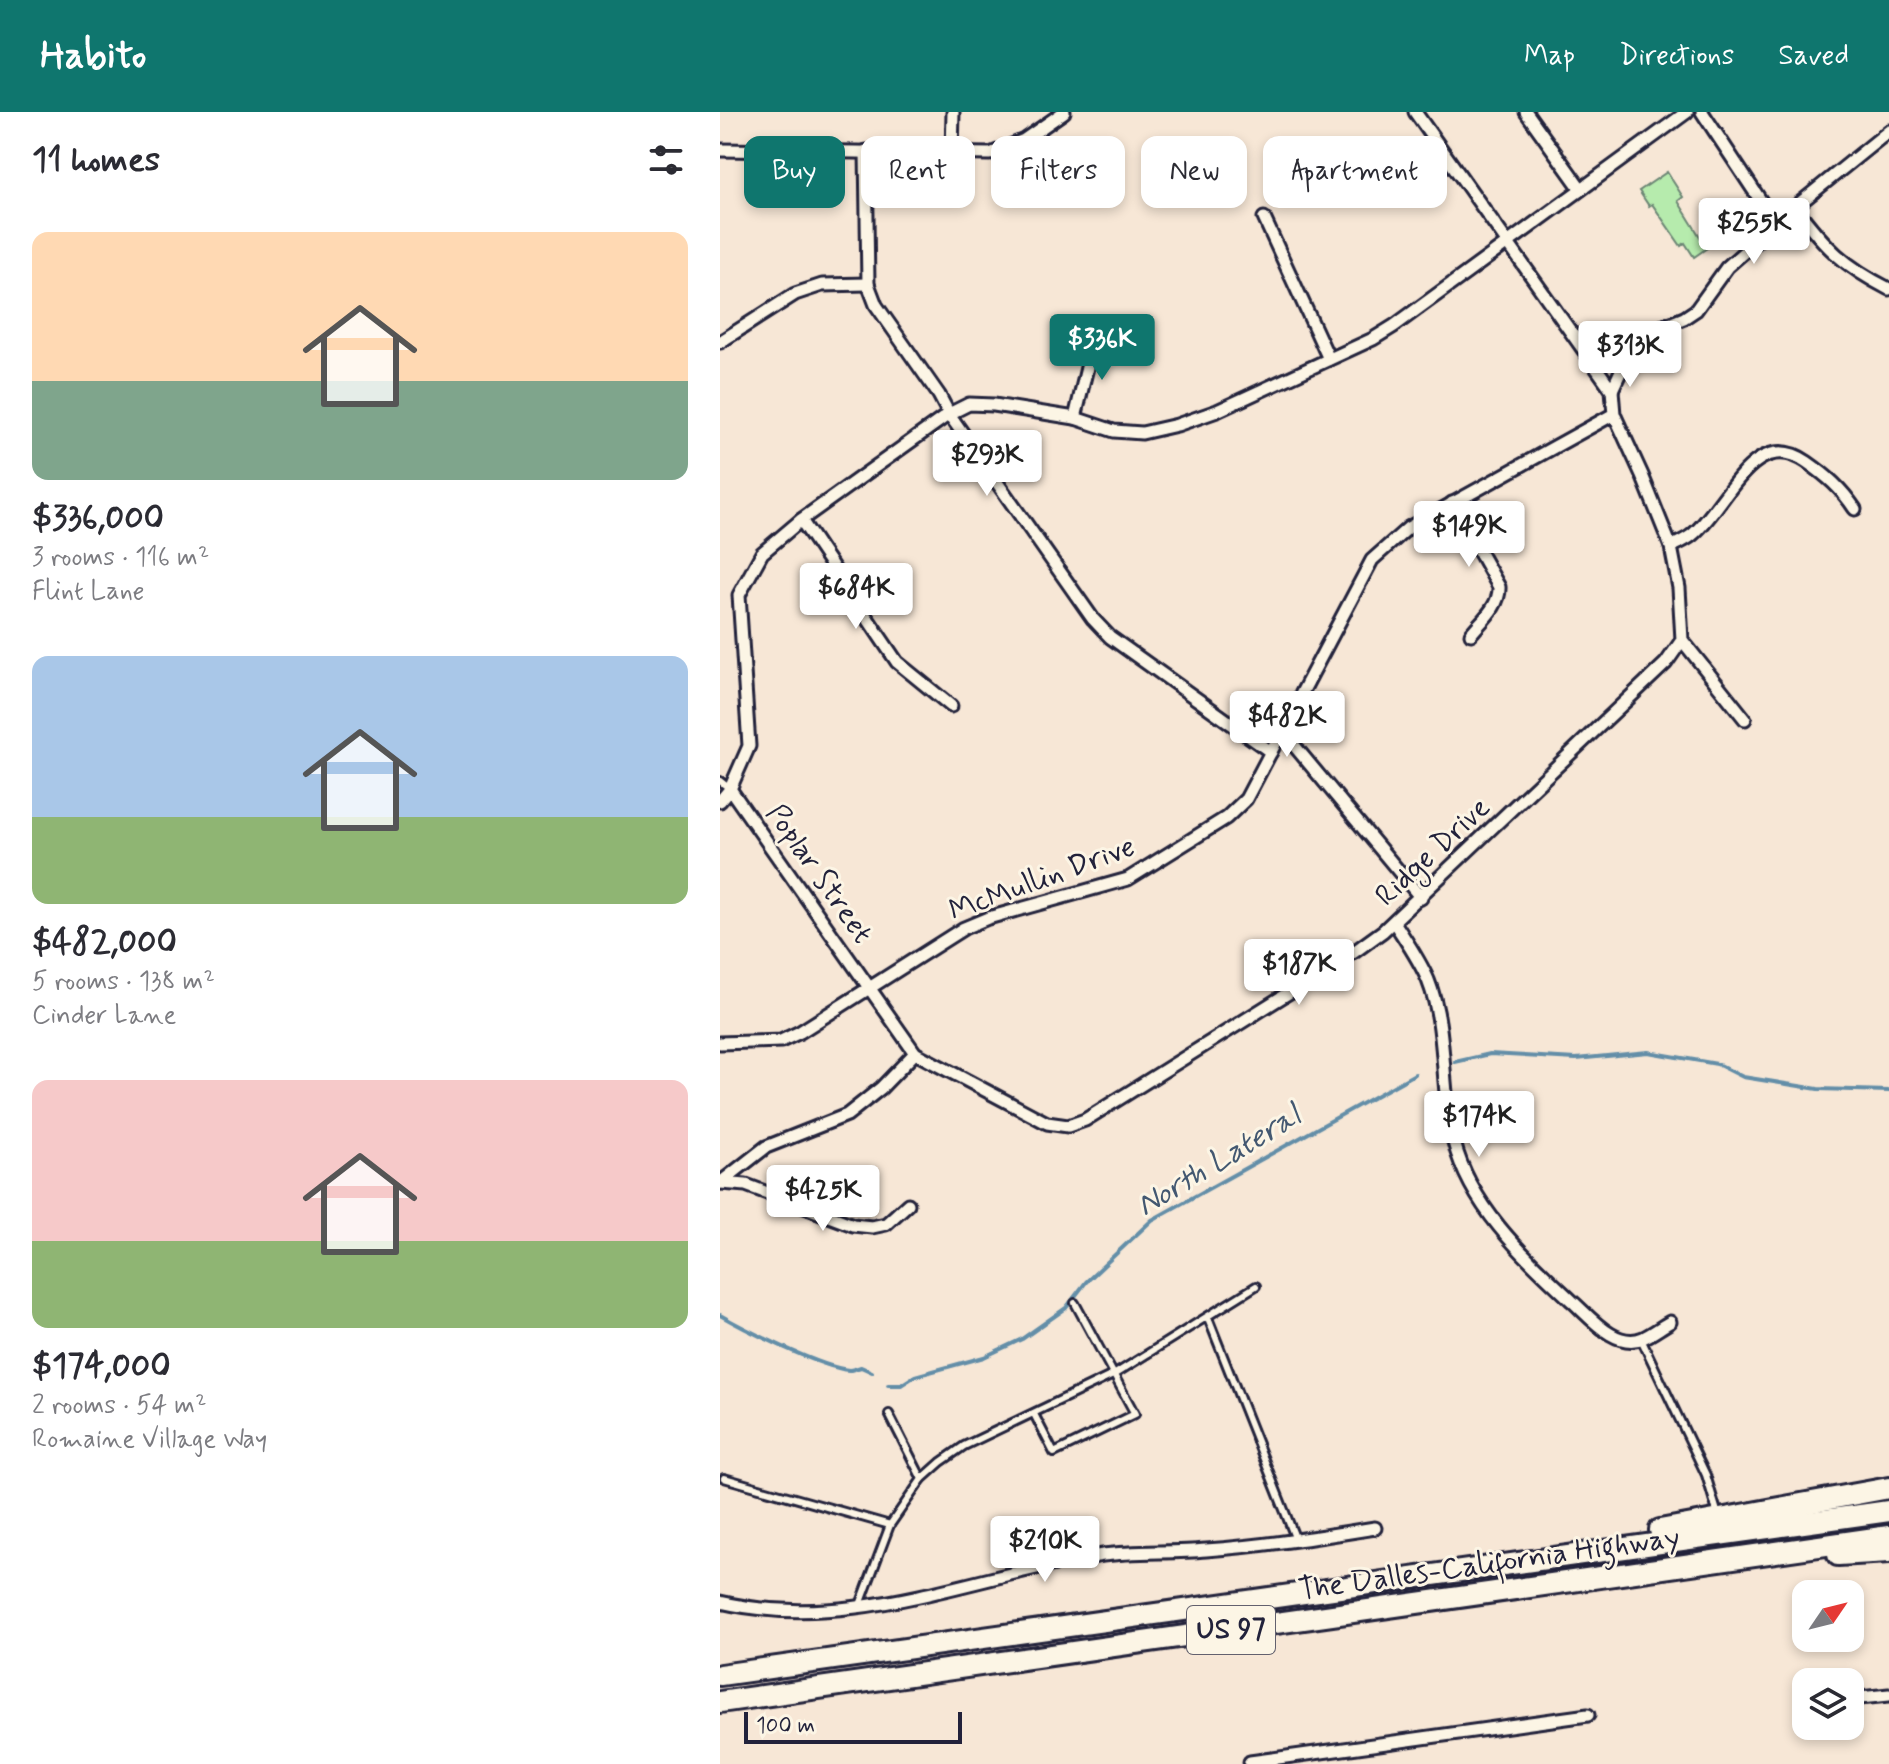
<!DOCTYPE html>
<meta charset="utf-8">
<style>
:root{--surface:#fff;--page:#f7f7f7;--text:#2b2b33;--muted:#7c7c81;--accent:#0f766e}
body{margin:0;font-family:Mynerve,sans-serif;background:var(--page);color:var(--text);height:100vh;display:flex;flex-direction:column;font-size:30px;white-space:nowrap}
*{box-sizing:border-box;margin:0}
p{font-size:26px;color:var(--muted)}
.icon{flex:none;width:44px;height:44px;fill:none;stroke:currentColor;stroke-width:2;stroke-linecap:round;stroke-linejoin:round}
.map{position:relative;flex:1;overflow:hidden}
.details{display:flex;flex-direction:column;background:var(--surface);width:720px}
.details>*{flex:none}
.banner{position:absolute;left:24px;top:24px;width:760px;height:72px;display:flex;gap:16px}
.needle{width:52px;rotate:55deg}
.fabs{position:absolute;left:1072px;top:1468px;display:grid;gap:16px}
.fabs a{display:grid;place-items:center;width:72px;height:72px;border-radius:16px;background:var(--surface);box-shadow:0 4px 12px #0003;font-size:40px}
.scale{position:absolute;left:24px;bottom:20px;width:218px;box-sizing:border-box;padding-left:8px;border:4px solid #22223b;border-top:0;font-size:22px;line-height:28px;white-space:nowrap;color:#22223b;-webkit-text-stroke:6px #fcf5e5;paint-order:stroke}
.price{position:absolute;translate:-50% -68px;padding:0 18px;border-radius:8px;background:#fff;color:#222;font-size:26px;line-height:52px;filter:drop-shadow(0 2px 4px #0008)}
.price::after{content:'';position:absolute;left:50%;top:48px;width:24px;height:18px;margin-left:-12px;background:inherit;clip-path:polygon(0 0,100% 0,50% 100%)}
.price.selected{background:var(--accent);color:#fff}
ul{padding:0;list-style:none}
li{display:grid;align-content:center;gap:16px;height:424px;padding:0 32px}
li span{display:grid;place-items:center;height:248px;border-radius:16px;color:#555}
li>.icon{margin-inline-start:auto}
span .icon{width:144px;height:144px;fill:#fffc;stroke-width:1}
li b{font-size:34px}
h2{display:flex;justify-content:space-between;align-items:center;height:96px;padding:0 32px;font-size:34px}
.chip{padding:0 28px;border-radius:16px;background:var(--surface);box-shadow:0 4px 12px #0003;font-size:28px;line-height:72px}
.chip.selected{background:var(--accent);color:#fff}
header{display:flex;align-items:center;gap:48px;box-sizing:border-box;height:112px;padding:0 40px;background:var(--accent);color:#fff}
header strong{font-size:38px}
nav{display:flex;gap:44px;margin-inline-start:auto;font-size:28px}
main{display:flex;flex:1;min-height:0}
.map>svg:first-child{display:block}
.garden{fill:#b6ebad;stroke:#6c8674;stroke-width:2}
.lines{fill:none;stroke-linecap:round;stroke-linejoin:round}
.stream{stroke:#638ea8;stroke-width:4}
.lane-casing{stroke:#22223b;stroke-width:12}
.street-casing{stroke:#22223b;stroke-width:17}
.highway-casing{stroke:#22223b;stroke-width:26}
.lane{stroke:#fcf5e5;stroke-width:6}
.street{stroke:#fcf5e5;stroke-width:11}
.highway{stroke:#fcf5e5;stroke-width:20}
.labels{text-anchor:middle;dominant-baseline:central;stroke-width:6;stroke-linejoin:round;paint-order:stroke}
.shield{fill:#fcf5e5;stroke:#63616e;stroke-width:2}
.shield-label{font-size:28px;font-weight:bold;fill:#22223b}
.street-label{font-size:30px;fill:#22223b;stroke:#fcf5e5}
.water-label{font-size:32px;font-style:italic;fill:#435871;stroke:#fcf5e5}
</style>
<header>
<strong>Habito</strong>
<nav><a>Map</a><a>Directions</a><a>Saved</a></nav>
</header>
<main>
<section class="details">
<h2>11 homes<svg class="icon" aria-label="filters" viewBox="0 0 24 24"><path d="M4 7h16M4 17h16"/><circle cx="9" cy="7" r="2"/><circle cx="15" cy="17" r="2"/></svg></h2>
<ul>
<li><span style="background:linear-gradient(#ffd9b3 60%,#7fa58c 0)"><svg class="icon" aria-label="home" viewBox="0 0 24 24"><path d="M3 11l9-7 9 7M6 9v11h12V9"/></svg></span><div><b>$336,000</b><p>3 rooms · 116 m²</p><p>Flint Lane</p></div></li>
<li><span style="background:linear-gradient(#a9c7e8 65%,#8fb573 0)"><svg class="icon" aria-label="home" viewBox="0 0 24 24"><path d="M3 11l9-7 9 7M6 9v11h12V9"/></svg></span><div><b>$482,000</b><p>5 rooms · 138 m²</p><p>Cinder Lane</p></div></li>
<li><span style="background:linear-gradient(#f6c9c9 65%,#8fb573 0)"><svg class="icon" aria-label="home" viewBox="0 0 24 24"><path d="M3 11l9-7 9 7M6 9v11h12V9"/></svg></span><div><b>$174,000</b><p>2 rooms · 54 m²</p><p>Romaine Village Way</p></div></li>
</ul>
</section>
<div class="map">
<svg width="1169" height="1652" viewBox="0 0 1169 1652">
<rect width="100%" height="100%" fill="#f7e7d6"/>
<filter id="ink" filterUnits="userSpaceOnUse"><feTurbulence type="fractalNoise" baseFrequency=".0125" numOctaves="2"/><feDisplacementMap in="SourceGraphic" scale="16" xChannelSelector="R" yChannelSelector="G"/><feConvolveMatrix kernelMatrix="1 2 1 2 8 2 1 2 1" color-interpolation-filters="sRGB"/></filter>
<g filter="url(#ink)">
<polygon class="garden" points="947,60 963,85 958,89 987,136 974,145 965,131 961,134 932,92 929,94 919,79"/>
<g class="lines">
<g class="stream">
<polyline points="735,950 770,942 856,947 928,940 997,952 1023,965 1098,977 1169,979"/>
<path d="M0 1203C26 1218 102 1256 129 1258 132 1258 138 1256 141 1255L152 1260"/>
<polyline points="168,1273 181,1273 195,1264 264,1245 302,1227 346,1196 366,1170 432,1108 695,962"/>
</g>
<defs>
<g id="lane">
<polyline points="0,669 10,677"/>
<polyline points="488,1206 576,1428"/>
<polyline points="921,1227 986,1363 998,1403"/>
<polyline points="169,1302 202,1367"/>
<polyline points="314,1302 334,1341 415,1302 355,1191"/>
<polyline points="4,1366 170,1413"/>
<polyline points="140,1493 170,1413 202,1367 221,1350 244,1334 395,1262 536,1174"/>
</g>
<g id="street">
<polyline points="695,0 892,278 894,302 922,363 951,435 959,476 962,528 1025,607"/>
<polyline points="806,0 861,77"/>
<polyline points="982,0 1056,112"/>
<polyline points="0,38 270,42 304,28 344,0"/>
<polyline points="146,39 148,172 156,193 219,283 229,302 373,507 390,525 551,640"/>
<polyline points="232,41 233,0"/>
<path d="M1075 95C1106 136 1124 154 1169 177"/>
<polyline points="544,106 609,247"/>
<polyline points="0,230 75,182 102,173 148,172"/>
<polyline points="892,278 912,235 924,222 964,206 976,198 1007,155 1075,95 1169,19"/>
<polyline points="355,306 374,226"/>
<path d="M732 391 779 475C780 494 762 508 751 522"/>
<polyline points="81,408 177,550 231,594"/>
<path d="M951 435C958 431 966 428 972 423 1006 396 1033 313 1087 350 1107 364 1121 376 1135 397"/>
<polyline points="563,620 701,786"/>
<polyline points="10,677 195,941 327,1011 348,1014 365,1008 634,840 663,819 946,551 962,528"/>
<polyline points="0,689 10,677 29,634 19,483 42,441 81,408 229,302 249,292 274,293 355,306 394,319 422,321 457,313 497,299 653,227 674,214 967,0"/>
<path d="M674 810C686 829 699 847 708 868 728 918 720 977 734 1030 751 1096 804 1144 852 1189 870 1205 896 1238 923 1226 932 1222 941 1215 950 1210"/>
<polyline points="0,931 61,929 80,920 244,816 268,806 408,767 506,706 526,687 652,448 688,416 894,302"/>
<polyline points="0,1071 46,1035 127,1003 161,976 195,941"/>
<polyline points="1,1071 26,1073 133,1113 152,1115 166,1112 188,1092"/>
<path d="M0 1490C134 1521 253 1462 383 1443 417 1439 452 1441 486 1438 543 1434 599 1425 655 1416"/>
<polyline points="1140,1586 1169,1583"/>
<polyline points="530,1650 868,1603"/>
</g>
<g id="highway">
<polyline points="940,1418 1169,1376"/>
<polyline points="1118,1443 1169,1440"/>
<polyline points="0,1563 1169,1399"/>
<polyline points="0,1590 1169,1424"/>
</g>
</defs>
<use href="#lane" class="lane-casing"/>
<use href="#street" class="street-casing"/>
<use href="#highway" class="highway-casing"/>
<use href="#lane" class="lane"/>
<use href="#street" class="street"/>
<use href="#highway" class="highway"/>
</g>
</g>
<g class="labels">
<rect class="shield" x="467" y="1494" width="88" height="48" rx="6"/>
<g class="shield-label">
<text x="511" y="1518">US 97</text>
</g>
<g class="street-label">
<text transform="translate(713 740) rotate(-43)">Ridge Drive</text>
<text transform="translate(99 762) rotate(55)">Poplar Street</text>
<text transform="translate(322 767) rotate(-20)">McMullin Drive</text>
<text transform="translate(769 1452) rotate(-8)">The Dalles-California Highway</text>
</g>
<g class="water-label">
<text transform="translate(499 1049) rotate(-31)">North Lateral</text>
</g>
</g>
</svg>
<div class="fabs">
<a><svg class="needle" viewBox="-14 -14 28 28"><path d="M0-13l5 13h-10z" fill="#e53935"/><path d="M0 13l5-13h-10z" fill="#7c7c81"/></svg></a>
<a><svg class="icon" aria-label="layers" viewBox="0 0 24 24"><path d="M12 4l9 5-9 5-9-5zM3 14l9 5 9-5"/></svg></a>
</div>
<div class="scale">100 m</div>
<b class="price" style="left:1034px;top:154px">$255K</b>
<b class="price selected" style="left:382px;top:270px">$336K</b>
<b class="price" style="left:910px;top:277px">$313K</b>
<b class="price" style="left:267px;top:386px">$293K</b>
<b class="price" style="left:749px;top:457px">$149K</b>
<b class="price" style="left:136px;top:519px">$684K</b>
<b class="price" style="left:567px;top:647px">$482K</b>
<b class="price" style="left:579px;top:895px">$187K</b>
<b class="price" style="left:759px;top:1047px">$174K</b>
<b class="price" style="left:103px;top:1121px">$425K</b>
<b class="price" style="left:325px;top:1472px">$210K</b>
<div class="banner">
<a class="chip selected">Buy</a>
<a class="chip">Rent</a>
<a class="chip">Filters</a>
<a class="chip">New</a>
<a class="chip">Apartment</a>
</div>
</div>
</main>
